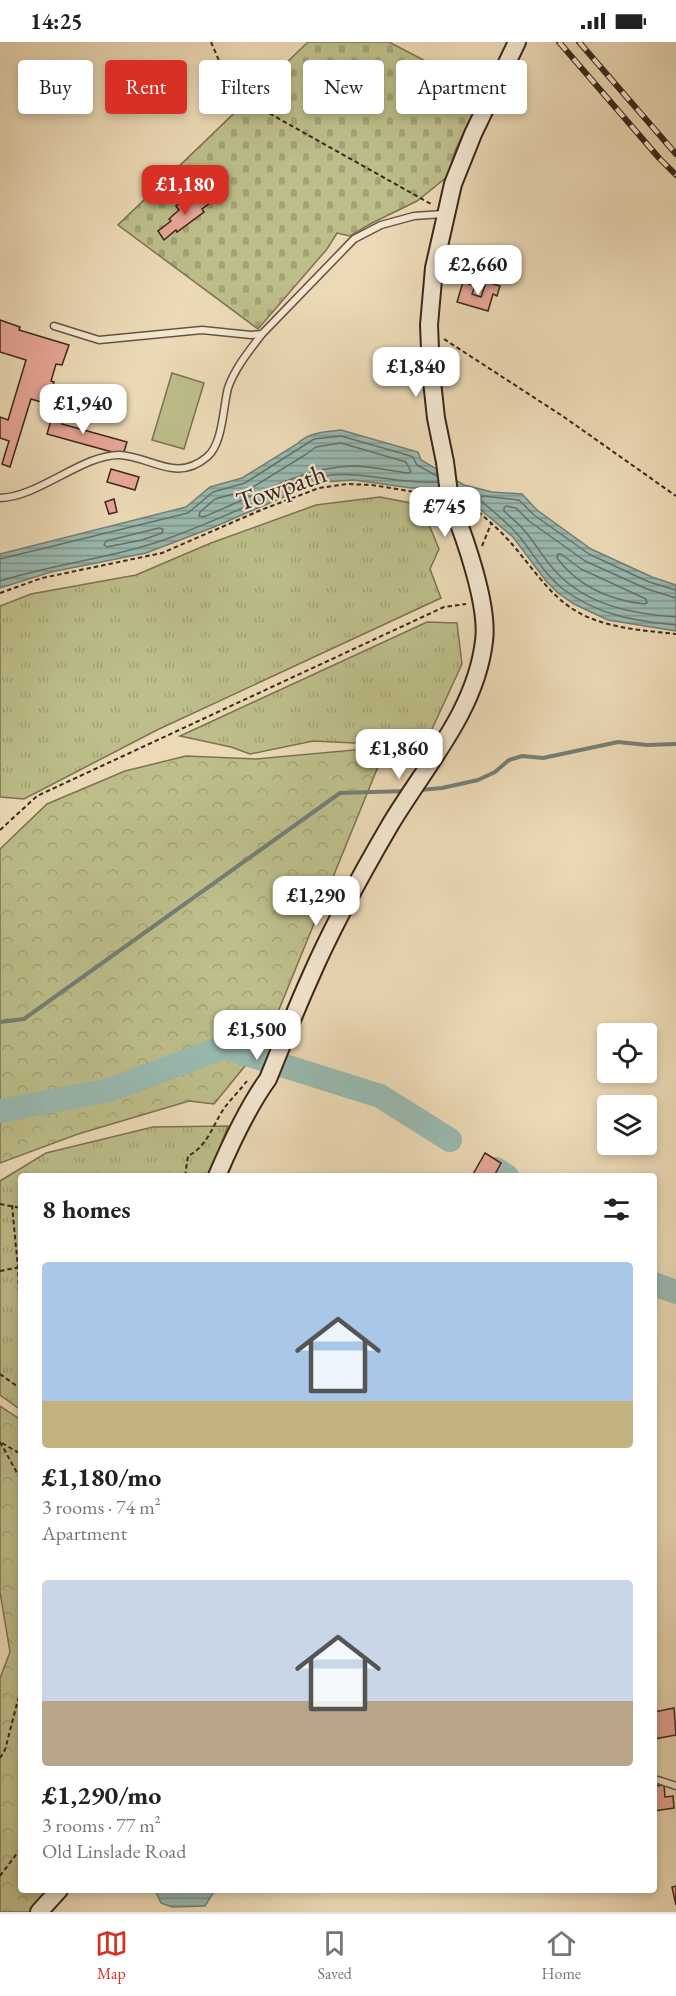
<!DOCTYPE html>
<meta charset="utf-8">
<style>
:root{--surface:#fff;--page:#f2f2f2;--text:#222;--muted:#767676;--line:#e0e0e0;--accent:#d93025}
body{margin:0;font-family:"EB Garamond",serif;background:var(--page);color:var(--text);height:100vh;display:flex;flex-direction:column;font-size:22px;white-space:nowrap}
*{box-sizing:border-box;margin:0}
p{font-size:20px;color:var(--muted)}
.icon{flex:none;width:33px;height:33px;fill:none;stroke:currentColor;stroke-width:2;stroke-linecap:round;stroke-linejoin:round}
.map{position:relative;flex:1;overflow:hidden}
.sheet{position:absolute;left:18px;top:1131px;width:639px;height:720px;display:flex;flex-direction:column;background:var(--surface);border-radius:6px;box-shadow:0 3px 9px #0003}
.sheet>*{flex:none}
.banner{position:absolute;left:18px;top:18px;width:640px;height:54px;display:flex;gap:12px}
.tools{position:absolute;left:597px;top:981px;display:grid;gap:12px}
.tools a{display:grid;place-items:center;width:60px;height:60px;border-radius:6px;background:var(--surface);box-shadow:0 3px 9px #0003;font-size:30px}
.price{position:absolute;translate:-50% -51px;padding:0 14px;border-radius:12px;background:#fff;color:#222;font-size:20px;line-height:39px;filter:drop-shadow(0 2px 3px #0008)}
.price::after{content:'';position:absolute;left:50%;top:36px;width:18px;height:14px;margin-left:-9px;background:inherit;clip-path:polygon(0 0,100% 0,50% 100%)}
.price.selected{background:var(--accent);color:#fff}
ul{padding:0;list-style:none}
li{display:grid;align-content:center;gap:12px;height:318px;padding:0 24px}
li span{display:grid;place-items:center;height:186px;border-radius:6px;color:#555}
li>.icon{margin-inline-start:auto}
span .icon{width:108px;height:108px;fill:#fffc;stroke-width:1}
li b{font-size:26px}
h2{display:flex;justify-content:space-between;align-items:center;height:72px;padding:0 24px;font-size:26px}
.tag{padding:0 21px;border-radius:6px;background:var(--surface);box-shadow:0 3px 9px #0003;font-size:21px;line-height:54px}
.tag.selected{background:var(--accent);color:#fff}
.status{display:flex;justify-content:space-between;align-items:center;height:42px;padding:0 30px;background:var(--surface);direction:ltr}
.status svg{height:16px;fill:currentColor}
.tabs{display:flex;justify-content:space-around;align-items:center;height:84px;border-top:2px solid var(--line);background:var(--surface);font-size:16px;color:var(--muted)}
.tabs a{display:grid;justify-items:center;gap:3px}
.tabs .selected{color:var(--accent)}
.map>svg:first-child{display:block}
.grass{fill:url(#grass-tufts);stroke:#7c7253;stroke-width:1.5}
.forest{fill:url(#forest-crowns);stroke:#7c7253;stroke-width:1.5}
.cemetery{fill:url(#cemetery-stones);stroke:#7c7253;stroke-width:1.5}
.pitch{fill:#bdbe8a;stroke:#7c7253;stroke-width:1.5}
.water{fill:url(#water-rules);stroke:#747f75;stroke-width:1.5}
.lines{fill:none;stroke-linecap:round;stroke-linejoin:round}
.shore{stroke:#6a7066;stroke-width:1.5}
.stream{stroke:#747f75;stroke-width:4}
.river{stroke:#99bab1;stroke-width:24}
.building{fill:#e8a798;stroke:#3c261c;stroke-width:1.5}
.lane-casing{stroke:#685342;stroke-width:9}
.secondary-casing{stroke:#3c261c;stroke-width:20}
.path{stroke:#3c261c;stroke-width:2;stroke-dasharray:4.5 3;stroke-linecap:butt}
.lane{stroke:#f3e7d0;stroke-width:6}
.secondary{stroke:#f3e7d0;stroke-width:16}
.rail-casing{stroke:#3c261c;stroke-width:6}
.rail{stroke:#f3e7d0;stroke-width:4;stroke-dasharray:11;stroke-linecap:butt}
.secondary-bridge-casing{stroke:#3c261c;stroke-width:20;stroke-linecap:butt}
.secondary-bridge{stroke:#f3e7d0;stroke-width:16}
.labels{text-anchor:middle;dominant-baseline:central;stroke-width:4.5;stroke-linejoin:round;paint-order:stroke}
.street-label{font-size:27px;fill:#3c261c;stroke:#f3e7d0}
</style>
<div class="status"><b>14:25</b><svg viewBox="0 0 49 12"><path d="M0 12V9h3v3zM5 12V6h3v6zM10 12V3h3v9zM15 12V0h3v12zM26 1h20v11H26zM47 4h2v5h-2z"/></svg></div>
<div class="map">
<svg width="676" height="1870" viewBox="0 0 676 1870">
<defs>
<pattern id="grass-tufts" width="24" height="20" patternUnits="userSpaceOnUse" patternTransform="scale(1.5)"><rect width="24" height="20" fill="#bdbe8a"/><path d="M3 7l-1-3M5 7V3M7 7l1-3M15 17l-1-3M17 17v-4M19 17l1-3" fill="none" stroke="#a3a376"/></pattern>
<pattern id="forest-crowns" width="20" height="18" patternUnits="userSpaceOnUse" patternTransform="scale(1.5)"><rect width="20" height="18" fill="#bdbe8a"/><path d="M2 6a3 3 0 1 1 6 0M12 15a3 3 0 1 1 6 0" fill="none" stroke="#a3a376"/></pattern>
<pattern id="cemetery-stones" width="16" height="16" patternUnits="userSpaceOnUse" patternTransform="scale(1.5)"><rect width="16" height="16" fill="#bdbe8a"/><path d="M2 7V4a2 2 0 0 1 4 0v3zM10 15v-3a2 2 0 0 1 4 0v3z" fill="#a3a376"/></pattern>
<pattern id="water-rules" width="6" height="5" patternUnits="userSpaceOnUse" patternTransform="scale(1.5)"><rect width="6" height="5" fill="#99bab1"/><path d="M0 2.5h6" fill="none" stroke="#7e978f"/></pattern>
</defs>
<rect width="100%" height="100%" fill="#ecdab6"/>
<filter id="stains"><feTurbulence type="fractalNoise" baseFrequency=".00333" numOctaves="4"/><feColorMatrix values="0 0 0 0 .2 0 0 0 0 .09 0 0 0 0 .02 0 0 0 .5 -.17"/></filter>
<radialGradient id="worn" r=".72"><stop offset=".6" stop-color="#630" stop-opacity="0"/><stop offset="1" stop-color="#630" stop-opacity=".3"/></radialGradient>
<g class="grass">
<polygon points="380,455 421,463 439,507 430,527 441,556 157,688 24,757 0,755 0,564 31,552 136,533 211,501 316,463"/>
<polygon points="427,580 457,581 462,622 432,687 418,702 387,688 355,701 313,699 250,712 231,705 180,694"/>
<polygon points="228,1084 209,1134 21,1134 21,1368 0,1353 0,1139 46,1111 153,1085"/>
</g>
<g class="forest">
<polygon points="386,705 267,997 214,1062 189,1059 78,1092 0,1121 0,807 47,762 125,729 186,714 256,717"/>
<polygon points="0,1364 21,1378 21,1848 55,1848 35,1870 0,1870 0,1636 10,1610 0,1550"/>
</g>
<polygon class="cemetery" points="308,0 389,0 483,49 455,109 448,134 417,159 372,181 350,194 337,191 327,207 258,287 118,183"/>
<polygon class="pitch" points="172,331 204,341 184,407 152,398"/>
<g class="water">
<path d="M341 388 418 410 421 418 464 443 492 450 522 452 537 468 591 507 652 535 676 543V589L608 578 574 562 558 551 546 539 513 495 462 452 443 446H411L354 438 323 440 300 448 214 485 146 511 51 530 0 546V512L186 465 210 445 242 436 297 402C309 390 325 390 341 388Z"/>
<polygon points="155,1848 215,1848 205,1864 172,1865 161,1861"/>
</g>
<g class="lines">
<g class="shore">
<path d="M341 401 406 420 411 430 408 431C390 429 371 424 352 424 298 426 252 456 203 475L199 474 200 470 215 457 248 448 305 413 316 405Z"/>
<polygon points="159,486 163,487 162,491 142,498 107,505 104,503 106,499"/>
<path d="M558 512H561L581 527 646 557 647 561 644 562C610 558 578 544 557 516Z"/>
<polyline points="0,517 188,471 213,450 245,441 314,397 341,394 404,412 413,415 417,423 437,434"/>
<path d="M0 539C56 521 116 516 172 495 205 483 237 468 269 455 287 447 305 437 324 434 365 428 399 443 438 440"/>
<path d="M676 548 649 540 589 512 534 473 519 458 483 454 480 456 481 459C494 470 508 481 519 494 533 511 545 533 563 547 597 573 635 579 676 583"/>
<path d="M676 556 647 547 585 519 529 479 516 466 506 464 504 466V469C511 476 518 481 524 488 536 502 545 519 558 532 589 564 634 572 676 575"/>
</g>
<g class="stream">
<polyline points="420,748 442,746 478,738 495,730 509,718 522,714 543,716 618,700 647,703 676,702"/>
<polyline points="0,980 24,977 340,751 406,749"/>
</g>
<g class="river">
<polyline points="0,1069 110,1048 224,1005 380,1054 450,1098"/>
<polyline points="496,1127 507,1134"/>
<polyline points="654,1242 676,1250"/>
</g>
</g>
<g class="building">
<polygon points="203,151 210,161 202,167 204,170 177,190 176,188 164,198 158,189 171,179 169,177 179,168 176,164 182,159 185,164"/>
<polygon points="463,240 475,244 472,252 481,255 486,240 500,244 497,254 493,252 488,269 457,260"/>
<polygon points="0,278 20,285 19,288 69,303 62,323 56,322 51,339 54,340 48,362 31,357 10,425 2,422 9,399 0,396 0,375 8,378 26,318 0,310"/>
<polygon points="55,365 66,368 62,382 127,400 123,413 47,392"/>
<polygon points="111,427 139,435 135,448 107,440"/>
<polygon points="114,457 117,470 109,472 105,460"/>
<polygon points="485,1111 501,1121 494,1134 472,1134"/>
<polygon points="674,1666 676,1693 654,1697 654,1670"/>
<polygon points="664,1743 665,1755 673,1754 674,1766 654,1769 654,1744"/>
<polygon points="676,1844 676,1863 672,1845"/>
</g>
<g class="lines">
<defs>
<g id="lane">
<polyline points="54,284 99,298 202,288 251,293 262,292 354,197 381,183 414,174 443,172"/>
<path d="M0 456C39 455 83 412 120 413 152 415 176 441 207 415 223 402 223 365 228 346 235 326 249 309 262 292"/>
<polyline points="654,1738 658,1738 676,1744"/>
</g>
<g id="secondary">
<polyline points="445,420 436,376 431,330 429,283 434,226 453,142 473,92 517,0"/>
<path d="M217 1134C231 1101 247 1066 268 1037 282 1003 295 969 310 936 332 885 362 831 390 783 425 724 476 669 484 599 489 563 464 493 450 459"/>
<polyline points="39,1870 59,1848"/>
</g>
</defs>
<use href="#lane" class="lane-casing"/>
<use href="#secondary" class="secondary-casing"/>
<g class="path">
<polyline points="211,0 233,51 431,162"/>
<polyline points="444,297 564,375 676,454"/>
<path d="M467 460C482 473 498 486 511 501 535 528 554 562 590 576 617 587 648 589 676 592"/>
<polyline points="482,504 491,482"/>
<polyline points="0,551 42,536 162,511 261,468 319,446 347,442 372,443 421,451 434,449"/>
<polyline points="0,788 37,754 444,565 466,562"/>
<path d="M185 1134 188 1114C208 1104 213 1082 225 1065 232 1056 240 1048 247 1039"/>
<polyline points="0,1162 21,1166"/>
<polyline points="12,1163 18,1226 21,1322"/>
<polyline points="0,1229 21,1225"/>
<polyline points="0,1332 21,1347"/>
<polyline points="0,1400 21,1438"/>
<polyline points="2,1401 21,1412"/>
<polyline points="0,1716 5,1708 21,1646"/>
<polyline points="0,1834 21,1806"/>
</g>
<use href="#lane" class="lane"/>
<use href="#secondary" class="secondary"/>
<defs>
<g id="rail">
<polyline points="559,0 659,116 676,133"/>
<polyline points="579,0 676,112"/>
</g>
</defs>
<use href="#rail" class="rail-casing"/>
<use href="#rail" class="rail"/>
<defs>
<polyline id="secondary-bridge" points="445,420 450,459"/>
</defs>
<use href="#secondary-bridge" class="secondary-bridge-casing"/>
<use href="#secondary-bridge" class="secondary-bridge"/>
</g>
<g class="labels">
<g class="street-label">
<text transform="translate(281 445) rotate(-19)">Towpath</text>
</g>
</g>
<rect width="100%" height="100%" filter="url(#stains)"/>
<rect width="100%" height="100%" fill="url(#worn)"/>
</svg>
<div class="tools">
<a><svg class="icon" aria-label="locate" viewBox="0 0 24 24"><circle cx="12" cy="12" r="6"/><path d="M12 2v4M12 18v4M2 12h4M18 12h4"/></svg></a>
<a><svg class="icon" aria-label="layers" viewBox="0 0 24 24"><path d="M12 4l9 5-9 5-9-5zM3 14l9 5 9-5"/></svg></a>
</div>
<b class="price selected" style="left:185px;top:174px">£1,180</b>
<b class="price" style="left:478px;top:254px">£2,660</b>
<b class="price" style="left:416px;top:356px">£1,840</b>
<b class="price" style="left:83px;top:393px">£1,940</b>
<b class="price" style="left:445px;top:496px">£745</b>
<b class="price" style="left:399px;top:738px">£1,860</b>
<b class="price" style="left:316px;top:885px">£1,290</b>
<b class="price" style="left:257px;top:1019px">£1,500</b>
<div class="banner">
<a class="tag">Buy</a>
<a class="tag selected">Rent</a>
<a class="tag">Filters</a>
<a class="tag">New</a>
<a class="tag">Apartment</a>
</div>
<section class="sheet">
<h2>8 homes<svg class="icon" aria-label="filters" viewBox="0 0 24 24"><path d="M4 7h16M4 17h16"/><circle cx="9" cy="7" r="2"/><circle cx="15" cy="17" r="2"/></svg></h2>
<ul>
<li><span style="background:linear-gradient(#a9c7e8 75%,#c2b280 0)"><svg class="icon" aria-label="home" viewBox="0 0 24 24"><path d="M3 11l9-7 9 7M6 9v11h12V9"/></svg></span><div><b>£1,180/mo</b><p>3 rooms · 74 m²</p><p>Apartment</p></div></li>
<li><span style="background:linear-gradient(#c9d6e8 65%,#b9a48a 0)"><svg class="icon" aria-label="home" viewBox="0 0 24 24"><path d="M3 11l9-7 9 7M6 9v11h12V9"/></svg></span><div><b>£1,290/mo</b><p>3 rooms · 77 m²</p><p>Old Linslade Road</p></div></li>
</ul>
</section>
</div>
<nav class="tabs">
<a class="selected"><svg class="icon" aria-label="map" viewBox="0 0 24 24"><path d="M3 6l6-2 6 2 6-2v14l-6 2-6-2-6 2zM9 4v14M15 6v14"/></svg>Map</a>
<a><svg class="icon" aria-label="saved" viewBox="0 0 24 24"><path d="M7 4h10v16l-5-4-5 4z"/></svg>Saved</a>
<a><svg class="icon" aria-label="home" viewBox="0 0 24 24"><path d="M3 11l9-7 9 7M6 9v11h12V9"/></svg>Home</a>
</nav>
